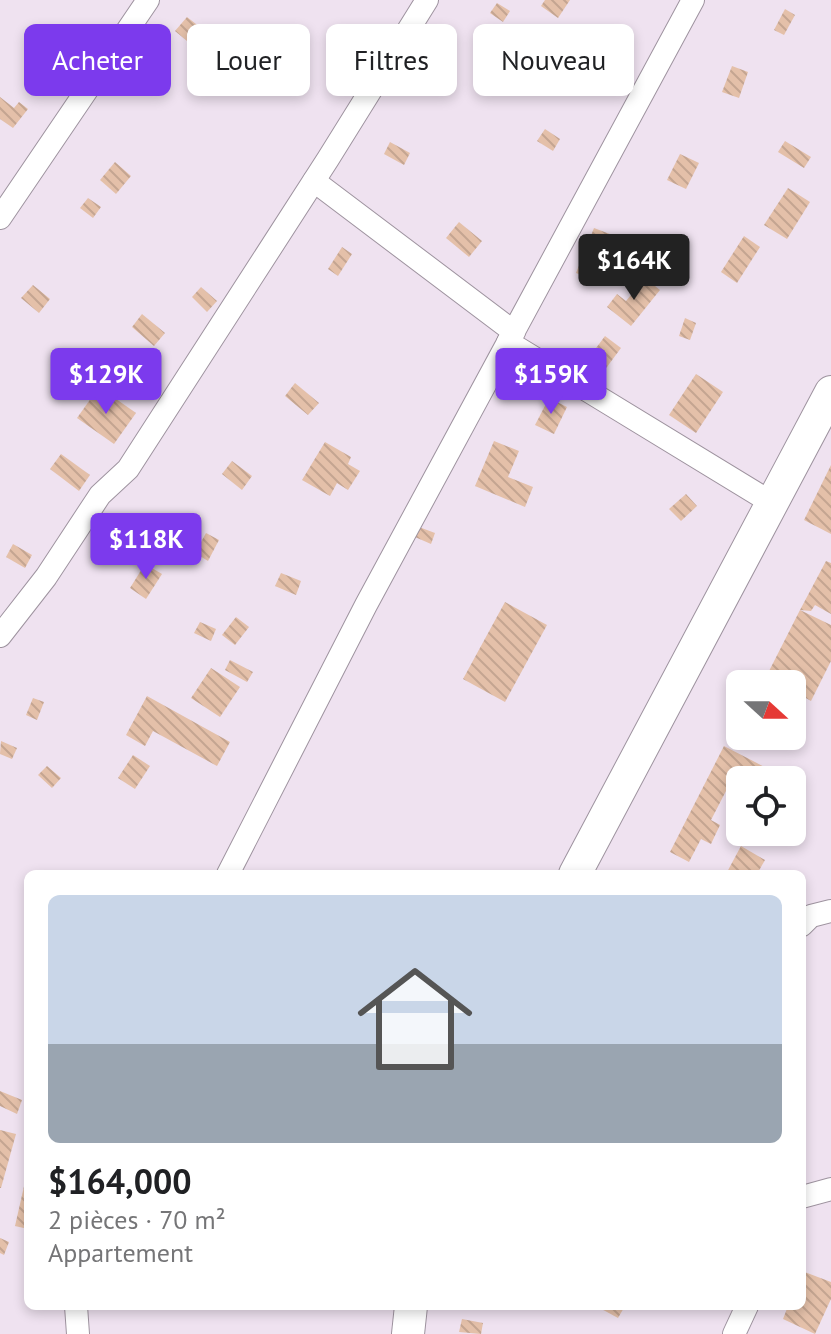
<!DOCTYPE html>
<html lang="fr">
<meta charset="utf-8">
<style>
:root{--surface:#fff;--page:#f6f6f6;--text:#202124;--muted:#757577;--line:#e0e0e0;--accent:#7c3aed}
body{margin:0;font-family:"PT Sans",sans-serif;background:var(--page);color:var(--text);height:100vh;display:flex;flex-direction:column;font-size:30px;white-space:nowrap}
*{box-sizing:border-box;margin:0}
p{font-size:26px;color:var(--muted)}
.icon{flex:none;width:44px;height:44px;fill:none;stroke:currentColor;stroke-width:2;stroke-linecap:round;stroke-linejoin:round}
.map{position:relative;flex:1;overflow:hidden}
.sheet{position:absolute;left:24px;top:870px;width:782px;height:440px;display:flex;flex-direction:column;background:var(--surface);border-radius:12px;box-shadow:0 4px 12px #0003}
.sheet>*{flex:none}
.hud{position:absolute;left:24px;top:24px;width:784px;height:72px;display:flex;gap:16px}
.needle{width:52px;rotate:111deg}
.fabs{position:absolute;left:726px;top:670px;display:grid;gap:16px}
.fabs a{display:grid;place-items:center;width:80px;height:80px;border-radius:12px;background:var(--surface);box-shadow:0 4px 12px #0003;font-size:40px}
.price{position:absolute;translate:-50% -68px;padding:0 18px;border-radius:8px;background:var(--accent);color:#fff;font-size:26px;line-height:52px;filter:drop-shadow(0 2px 4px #0008)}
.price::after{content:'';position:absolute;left:50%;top:48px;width:24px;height:18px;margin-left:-12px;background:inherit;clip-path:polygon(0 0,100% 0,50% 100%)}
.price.current{background:#222;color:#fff}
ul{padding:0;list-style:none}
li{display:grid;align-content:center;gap:16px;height:424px;padding:0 24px}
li+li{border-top:2px solid var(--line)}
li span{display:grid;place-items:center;height:248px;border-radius:12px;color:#555}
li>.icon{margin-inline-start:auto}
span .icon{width:144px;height:144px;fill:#fffc;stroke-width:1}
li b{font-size:34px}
.tag{padding:0 28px;border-radius:12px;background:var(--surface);box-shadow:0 4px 12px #0003;font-size:28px;line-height:72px}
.tag.current{background:var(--accent);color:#fff}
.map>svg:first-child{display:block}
.building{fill:url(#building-back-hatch)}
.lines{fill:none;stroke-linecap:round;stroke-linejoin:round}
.street-casing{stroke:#9e939f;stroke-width:24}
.secondary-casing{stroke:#9e939f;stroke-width:34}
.street{stroke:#fff;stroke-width:22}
.secondary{stroke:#fff;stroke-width:32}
</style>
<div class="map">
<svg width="831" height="1334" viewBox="0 0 831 1334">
<defs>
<pattern id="building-back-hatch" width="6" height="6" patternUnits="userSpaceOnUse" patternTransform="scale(2)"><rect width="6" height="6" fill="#e4c0a9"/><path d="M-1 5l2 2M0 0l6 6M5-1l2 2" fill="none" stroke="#c4a591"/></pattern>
</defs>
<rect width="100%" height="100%" fill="#efe2f0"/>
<g class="building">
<polygon points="545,0 570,0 558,18 541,6"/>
<polygon points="497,3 510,11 503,22 490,13"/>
<polygon points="785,9 795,15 784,35 774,30"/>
<polygon points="187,17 205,31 193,46 175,31"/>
<polygon points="41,32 60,40 55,53 36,45"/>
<polygon points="542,51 557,58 546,79 532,71"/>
<polygon points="430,58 448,65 443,76 426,69"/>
<polygon points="732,66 748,72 739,98 722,92"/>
<polygon points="0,97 14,108 19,102 28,109 13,128 0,119"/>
<polygon points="545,129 560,139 553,151 537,141"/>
<polygon points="785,141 811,157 804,168 778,152"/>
<polygon points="390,142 410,153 404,165 384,154"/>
<polygon points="680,154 699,163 686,189 667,180"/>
<polygon points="115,162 131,176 116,194 100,180"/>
<polygon points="788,188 810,202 787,239 764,225"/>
<polygon points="88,198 101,207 93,218 80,208"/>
<polygon points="459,222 482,241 469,257 446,238"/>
<polygon points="594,228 615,236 596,281 576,273"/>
<polygon points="744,236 760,247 737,283 721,272"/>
<polygon points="342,247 352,254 338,276 328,269"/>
<polygon points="636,256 655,262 651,274 632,268"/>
<polygon points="645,278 660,290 631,326 607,307 617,294 626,301"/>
<polygon points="33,285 50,299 39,313 21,298"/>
<polygon points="201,287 217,301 207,312 192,297"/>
<polygon points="142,314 165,333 154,346 132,327"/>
<polygon points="685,318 696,323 690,340 679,336"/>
<polygon points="605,336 621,348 598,379 582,367"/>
<polygon points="696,374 723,392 696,433 669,415"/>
<polygon points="144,377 157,388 149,397 136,387"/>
<polygon points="295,383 319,403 308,415 285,396"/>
<polygon points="99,387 136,413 114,444 77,418"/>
<polygon points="549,398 567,407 554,434 535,425"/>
<polygon points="494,441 519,451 508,477 533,487 525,507 475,486"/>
<polygon points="325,442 351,457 348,464 360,471 348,490 337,483 330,496 302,480"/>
<polygon points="61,454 90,475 79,491 50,469"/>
<polygon points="232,461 252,476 242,490 222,474"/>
<polygon points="831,465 831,534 804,520"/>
<polygon points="686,494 697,506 681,521 669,509"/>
<polygon points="419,527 435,533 431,544 415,537"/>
<polygon points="206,533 219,540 208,561 195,553"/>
<polygon points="13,544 32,555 25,568 6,557"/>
<polygon points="826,561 831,563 831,614 815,605 811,611 800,610"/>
<polygon points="145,564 162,574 146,599 130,588"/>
<polygon points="281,573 301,581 296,595 275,586"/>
<polygon points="505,602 547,625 505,702 463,679"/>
<polygon points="800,610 831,625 831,661 811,701 792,690 792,684 782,684 767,675"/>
<polygon points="236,617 249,627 235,645 222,635"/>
<polygon points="200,622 216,629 211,641 194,633"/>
<polygon points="230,660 253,672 247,682 225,670"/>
<polygon points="211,668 240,687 220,717 191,698"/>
<polygon points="147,696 230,742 217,766 153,731 145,746 126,735"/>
<polygon points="33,698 44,702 37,720 26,715"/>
<polygon points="1,741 17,748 12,759 0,754"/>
<polygon points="724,746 782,776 780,780 740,780 740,798 726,791 711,820 720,825 711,844 701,839 689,862 670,852"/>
<polygon points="133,755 150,766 135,789 118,778"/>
<polygon points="47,766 61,778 52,788 38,775"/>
<polygon points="741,846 765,860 757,874 726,874"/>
<polygon points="0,1091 22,1100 17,1114 0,1106"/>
<polygon points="0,1130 16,1134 1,1188 0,1188"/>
<polygon points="25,1182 28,1183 28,1229 15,1226"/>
<polygon points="0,1238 9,1242 4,1255 0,1253"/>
<polygon points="802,1271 831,1282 831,1299 815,1334 783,1319 788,1306 802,1306"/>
<polygon points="596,1306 625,1306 618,1318"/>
<polygon points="462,1319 483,1323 481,1334 459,1332"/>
</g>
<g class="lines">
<defs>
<g id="street">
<polyline points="314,181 514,332"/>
<polyline points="0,218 148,0"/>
<polyline points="508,342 772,503"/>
<polyline points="0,636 46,577 100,495 128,469 328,159 427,0"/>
<polyline points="228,874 366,605 693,0"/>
<polyline points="802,925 811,916 831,911"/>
<polyline points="802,1197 831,1189"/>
<polyline points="76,1306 78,1334"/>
<polyline points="734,1334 747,1306"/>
</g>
<g id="secondary">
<polyline points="575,874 831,392"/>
<polyline points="408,1334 411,1306"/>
</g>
</defs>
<use href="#street" class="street-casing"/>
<use href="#secondary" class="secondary-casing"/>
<use href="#street" class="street"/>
<use href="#secondary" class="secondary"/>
</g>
</svg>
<div class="fabs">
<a><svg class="needle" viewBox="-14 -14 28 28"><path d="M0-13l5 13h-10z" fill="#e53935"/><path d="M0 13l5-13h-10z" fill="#757577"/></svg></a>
<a><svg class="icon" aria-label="locate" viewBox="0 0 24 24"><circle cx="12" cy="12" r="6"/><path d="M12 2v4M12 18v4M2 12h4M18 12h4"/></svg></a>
</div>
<b class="price current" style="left:634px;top:302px">$164K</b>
<b class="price" style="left:106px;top:416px">$129K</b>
<b class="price" style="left:551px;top:416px">$159K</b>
<b class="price" style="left:146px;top:581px">$118K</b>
<div class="hud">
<a class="tag current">Acheter</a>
<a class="tag">Louer</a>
<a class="tag">Filtres</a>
<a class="tag">Nouveau</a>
</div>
<section class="sheet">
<ul>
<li><span style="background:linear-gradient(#c9d6e8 60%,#9aa5b1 0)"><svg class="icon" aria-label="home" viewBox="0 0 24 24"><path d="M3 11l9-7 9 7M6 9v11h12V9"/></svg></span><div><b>$164,000</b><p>2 pièces · 70 m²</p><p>Appartement</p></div></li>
</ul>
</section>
</div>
